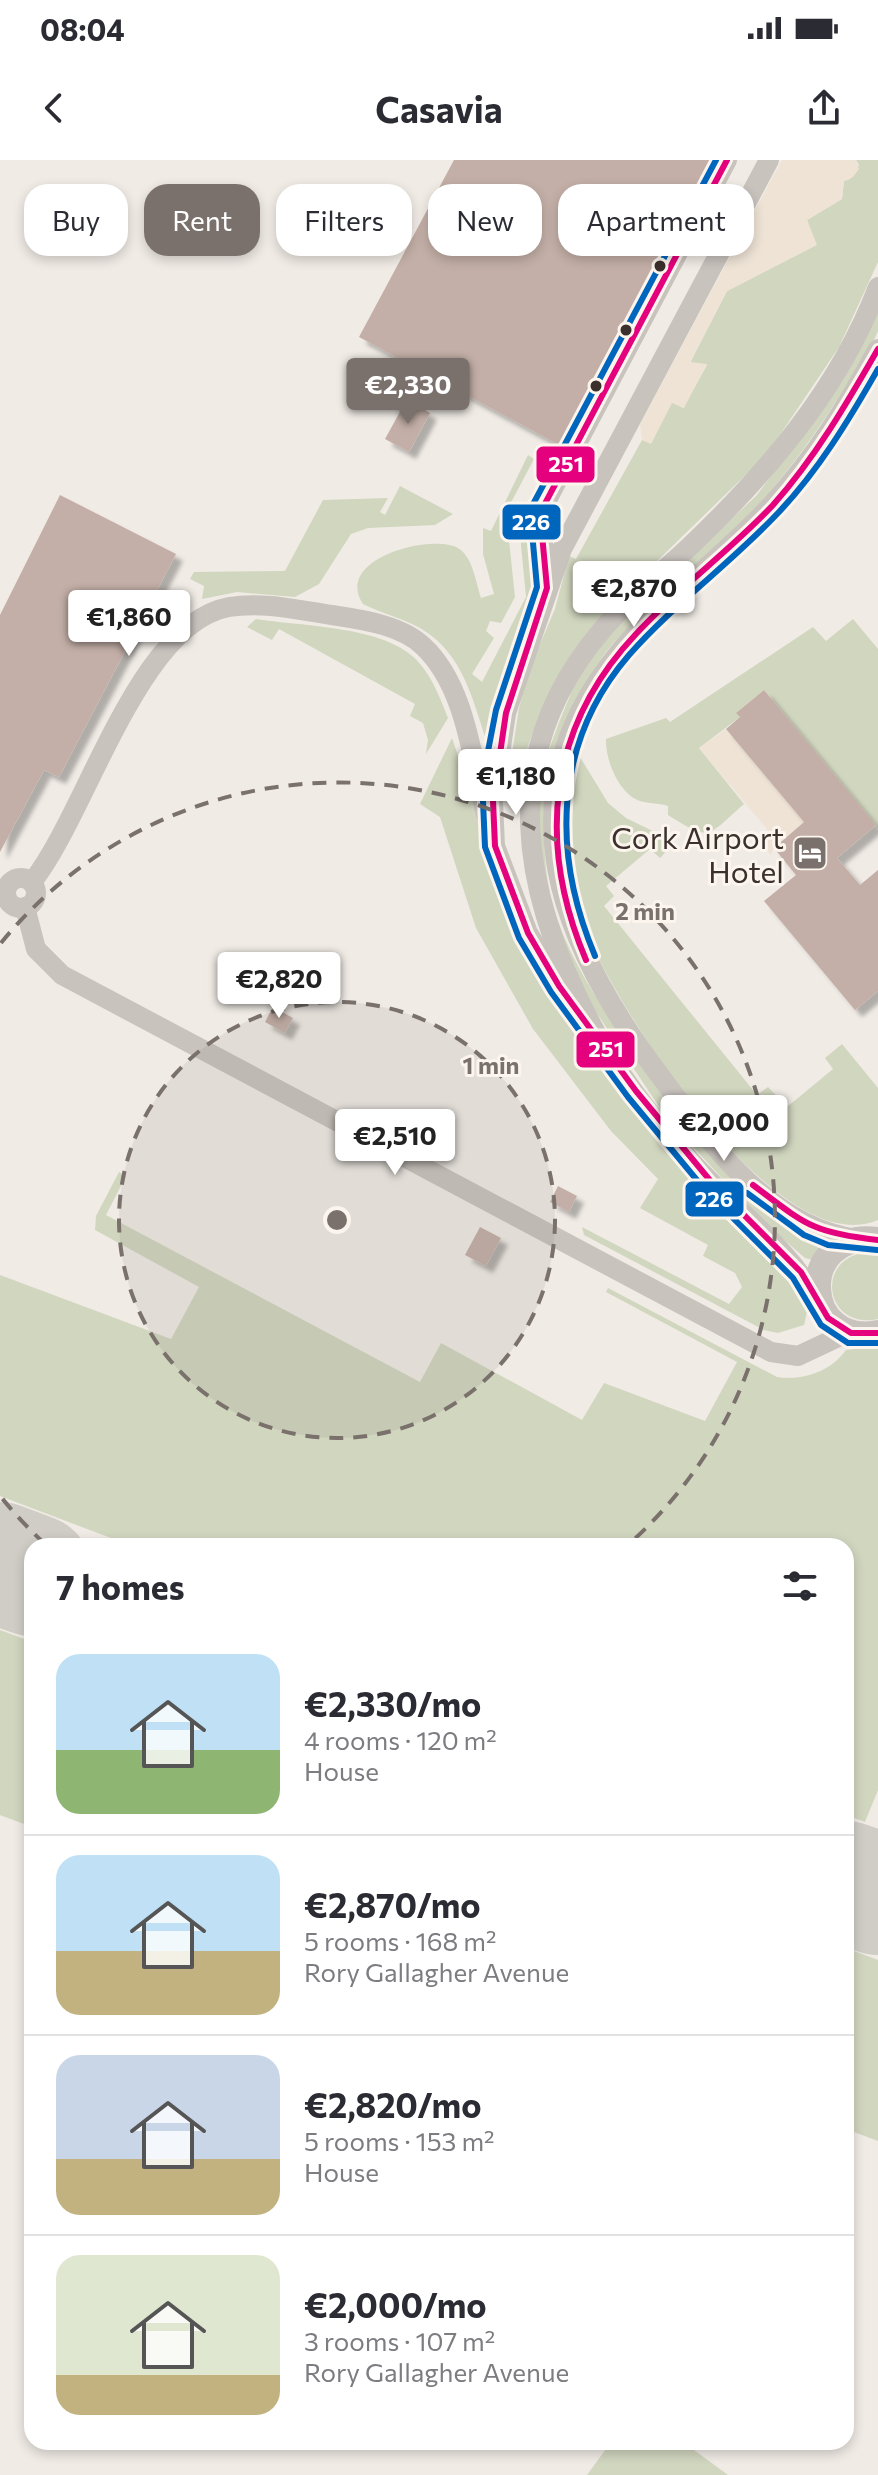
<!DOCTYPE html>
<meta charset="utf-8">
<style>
:root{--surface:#fff;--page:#f7f7f7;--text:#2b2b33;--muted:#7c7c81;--line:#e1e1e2;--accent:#7a716c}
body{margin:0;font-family:Commissioner,sans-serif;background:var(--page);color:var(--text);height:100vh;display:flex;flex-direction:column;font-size:30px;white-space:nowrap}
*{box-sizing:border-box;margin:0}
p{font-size:26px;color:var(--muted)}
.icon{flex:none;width:44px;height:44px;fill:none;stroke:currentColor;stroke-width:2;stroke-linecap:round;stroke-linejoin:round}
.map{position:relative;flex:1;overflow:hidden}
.side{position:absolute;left:24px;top:1378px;width:830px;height:912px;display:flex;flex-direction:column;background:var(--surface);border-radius:24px;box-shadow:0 4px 12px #0003}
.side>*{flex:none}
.guide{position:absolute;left:24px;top:24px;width:830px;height:72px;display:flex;gap:16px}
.price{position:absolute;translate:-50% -68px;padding:0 18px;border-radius:8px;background:#fff;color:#222;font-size:26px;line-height:52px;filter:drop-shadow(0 2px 4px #0008)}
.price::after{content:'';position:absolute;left:50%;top:48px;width:24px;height:18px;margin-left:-12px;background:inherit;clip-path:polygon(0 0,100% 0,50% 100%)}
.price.active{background:var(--accent);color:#fff}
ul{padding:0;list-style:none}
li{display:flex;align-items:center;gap:24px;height:200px;padding:0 32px}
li+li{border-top:2px solid var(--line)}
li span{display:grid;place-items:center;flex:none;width:224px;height:160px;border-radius:24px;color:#555}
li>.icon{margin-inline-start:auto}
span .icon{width:96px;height:96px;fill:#fffc;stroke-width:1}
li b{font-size:34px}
h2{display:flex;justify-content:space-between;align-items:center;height:96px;padding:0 32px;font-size:34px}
.chip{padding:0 28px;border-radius:24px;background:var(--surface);box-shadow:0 4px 12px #0003;font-size:28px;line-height:72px}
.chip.active{background:var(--accent);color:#fff}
.status{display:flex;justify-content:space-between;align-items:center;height:56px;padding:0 40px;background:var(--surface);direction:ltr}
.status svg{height:22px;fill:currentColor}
header{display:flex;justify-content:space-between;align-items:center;height:104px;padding:0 32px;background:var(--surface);font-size:36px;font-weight:700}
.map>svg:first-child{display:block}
.green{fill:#d1d6bf}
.plaza{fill:#eee3d5}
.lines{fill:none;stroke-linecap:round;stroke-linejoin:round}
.runway{stroke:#d0ccc6;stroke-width:122}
.building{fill:#c3afa7;filter:url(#shadow)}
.minor{stroke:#c9c3be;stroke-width:20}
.tertiary{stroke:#c9c3be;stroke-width:26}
.bus-1-casing{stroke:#fbf5ee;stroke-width:12}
.bus-2-casing{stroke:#fbf5ee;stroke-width:12}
.bus-1{stroke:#e5007d;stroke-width:6}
.bus-2{stroke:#0065bd;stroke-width:6}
.ring{fill:none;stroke:#7a716c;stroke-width:4;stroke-dasharray:14 10}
.bus-dot{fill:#3b302b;stroke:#fbf5ee;stroke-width:3}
.labels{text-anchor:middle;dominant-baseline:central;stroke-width:6;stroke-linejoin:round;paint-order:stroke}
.poi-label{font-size:30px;fill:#3b302b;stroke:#fbf5ee;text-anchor:end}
.centre{fill:#7a716c;stroke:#fbf5ee;stroke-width:4}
.ring-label{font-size:24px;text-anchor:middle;font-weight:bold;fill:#7a716c;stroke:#fbf5ee;stroke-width:6;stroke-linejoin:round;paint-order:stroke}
.line-badge{stroke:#fbf5ee;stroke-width:3}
.badge-label{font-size:22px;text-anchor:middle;font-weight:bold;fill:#fff}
</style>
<div class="status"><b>08:04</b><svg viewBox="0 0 49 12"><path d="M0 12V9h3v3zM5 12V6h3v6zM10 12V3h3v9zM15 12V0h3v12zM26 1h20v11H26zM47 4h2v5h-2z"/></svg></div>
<header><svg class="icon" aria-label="back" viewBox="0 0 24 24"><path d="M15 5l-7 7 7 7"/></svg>Casavia<svg class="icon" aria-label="share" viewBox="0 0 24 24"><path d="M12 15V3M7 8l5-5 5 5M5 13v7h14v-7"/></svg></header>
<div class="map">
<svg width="878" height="2315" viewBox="0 0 878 2315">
<defs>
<filter id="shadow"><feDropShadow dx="7" dy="7" stdDeviation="2" flood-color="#0004"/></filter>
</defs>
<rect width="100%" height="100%" fill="#f0ebe5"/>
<g class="green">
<polygon points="856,0 878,0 878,102 839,187 767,294 617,440 578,485 538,558 528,586 517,651 513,653 512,594 519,548 530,508 555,449 569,396 576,399 642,280 651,283 672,242 683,248 707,205 690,203 727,131 816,85 807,60 842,39 844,21 850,19 859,5"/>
<path d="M878 151V171L873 182C838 239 804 295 758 345 730 376 698 405 667 433 646 452 623 470 606 492 555 560 530 663 553 745 567 796 598 841 627 884 672 950 744 1051 817 1083L818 1089 813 1100 805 1098 757 1056 668 960 570 813 538 700V640L545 600 560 560 576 521 596 491 621 463 757 335 844 218Z"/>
<path d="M528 295 534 299 506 352 515 437 501 463 490 461 486 471 494 478 472 514 482 522 526 437 518 354 523 341 530 345 537 430 498 544 489 588C473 543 465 494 420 468 402 458 381 453 363 444 333 399 431 373 458 388 473 397 476 423 481 438L494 434 483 394V368L491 371Z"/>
<polygon points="400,326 453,354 435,365 368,368 351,374 319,424 295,437 237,432 202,439 204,426 190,419 194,412 285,411 323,340 388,338 380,352 385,355"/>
<path d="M256 459C299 466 377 466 411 495 430 511 439 535 448 558L426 594 428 580 423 563 410 556 415 544 279 469 272 480 247 467Z"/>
<path d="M853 459 878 489V668L764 530 737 552 740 557 699 588 744 644C707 676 712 683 668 655V646C659 643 653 644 644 642 620 638 605 600 606 579L666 558 670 562 813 467 826 481Z"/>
<polygon points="452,578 500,719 535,799 623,930 669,988 796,1126 808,1147 804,1165 778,1173 764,1170 584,1075 582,1067 729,1144 742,1127 735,1113 703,1096 708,1085 640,1048 658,1019 611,971 533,869 476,768 440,657 420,644"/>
<path d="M580 597 608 643 626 658 675 682 660 698 650 689 606 726 614 736 604 746 757 935 768 927 787 947 833 909 825 898 842 884 878 928V1060C772 1105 603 828 574 744 562 707 557 630 580 597Z"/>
<path d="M119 1012 126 1016 106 1055 420 1222 441 1183 582 1260 604 1223 705 1261 737 1202 606 1132 608 1128 777 1217C804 1221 831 1211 846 1190L878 1186V1630L865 1662 846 1655V1386H132L0 1336V1115L171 1179 199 1127 95 1070 96 1056Z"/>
<path d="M870 1092 878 1095V1159C824 1171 813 1095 870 1092Z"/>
<polygon points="0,1470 32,1482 32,1667 0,1655"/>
<polygon points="846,1788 878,1800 878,1981 846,1969"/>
<polygon points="611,2282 683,2282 728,2315 587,2315"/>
</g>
<g class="plaza">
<polygon points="782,0 856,0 859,9 853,17 844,21 842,39 807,60 817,85 727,131 690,202 707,204 684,248 672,243 651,284 642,280 640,264"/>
<polygon points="726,569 804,662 774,687 771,695 761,685 772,675 699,588"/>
</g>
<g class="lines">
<g class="runway">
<polyline points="0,1403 32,1415"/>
<polyline points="846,1722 878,1734"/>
</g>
</g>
<g class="building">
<polygon points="454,0 712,0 561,286 359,177"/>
<polygon points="407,239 430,253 409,292 385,279"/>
<polygon points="60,335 176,394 59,617 44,610 0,692 0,455"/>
<polygon points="764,530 876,665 837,698 860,725 878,710 878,831 855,850 764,741 796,715 774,688 804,662 726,569 740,557 736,553"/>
<polygon points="273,847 293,858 285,873 265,862"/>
<polygon points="558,1026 577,1036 569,1052 550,1042"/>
<polygon points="480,1067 501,1078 486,1106 465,1095"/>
</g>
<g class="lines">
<g class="minor">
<polyline points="547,424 540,353 727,0"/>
<circle cx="21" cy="733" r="15"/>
<path d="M32 722C87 653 138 463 229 447 265 441 302 451 338 456 365 460 402 466 423 486 466 526 472 600 486 655"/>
<polyline points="25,747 36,789 62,815 771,1192 798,1196 849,1172"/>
<polyline points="562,829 528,773 495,686 493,641 506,553 562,389 769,0"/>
<path d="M856 1079C767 1066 708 980 658 913 560 782 501 639 617 495 663 438 725 397 773 343 816 296 848 244 878 189"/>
<path d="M818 1141C792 1095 753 1064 716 1027 671 983 625 926 595 871 521 735 494 597 602 470 627 440 659 415 687 389 766 314 839 230 878 127"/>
</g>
<path class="tertiary" d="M878 1080C794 1069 802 1189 878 1173"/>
<defs>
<g id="bus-1">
<polyline points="727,0 540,353 547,428 506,553 493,641 495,686 528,773 559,826 636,931 713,1024 801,1112 828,1158 851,1173 878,1173"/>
<path d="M586 800C537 684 547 568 636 474 678 428 730 391 773 345 815 298 847 243 878 189"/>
<path d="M753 1025C805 1064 812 1073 878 1080"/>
</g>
<g id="bus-2">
<polyline points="716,0 530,350 537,427 496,550 488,591 483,641 485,687 519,778 551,832 628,937 706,1031 793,1118 821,1165 848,1183 878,1183"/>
<path d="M595 796C552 694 553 583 629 495 675 443 731 403 778 353 818 311 849 260 878 209"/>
<polyline points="747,1033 804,1075 828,1085 877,1090"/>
</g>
</defs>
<use href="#bus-1" class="bus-1-casing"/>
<use href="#bus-2" class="bus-2-casing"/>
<use href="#bus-1" class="bus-1"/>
<use href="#bus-2" class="bus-2"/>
</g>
<circle cx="337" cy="1060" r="218" fill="#7a716c" fill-opacity=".12"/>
<g class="ring">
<circle cx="337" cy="1060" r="218"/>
<path d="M45 1384A436 436 0 0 1 1 1337M1 783A436 436 0 1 1 629 1384"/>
</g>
<defs>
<symbol id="hotel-square" viewBox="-11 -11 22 22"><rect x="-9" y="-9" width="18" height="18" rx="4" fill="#7a716c" stroke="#fbf5ee"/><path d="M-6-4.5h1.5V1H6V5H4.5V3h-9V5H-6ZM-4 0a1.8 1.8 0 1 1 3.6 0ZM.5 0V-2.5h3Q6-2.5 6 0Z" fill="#fff"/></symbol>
</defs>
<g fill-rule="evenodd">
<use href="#hotel-square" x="790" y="673" width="40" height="40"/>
</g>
<g class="bus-dot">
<circle cx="660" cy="106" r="7"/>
<circle cx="626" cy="170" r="7"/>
<circle cx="596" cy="226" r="7"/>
</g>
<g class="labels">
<g class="poi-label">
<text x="784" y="676">Cork Airport<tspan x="784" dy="34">Hotel</tspan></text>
</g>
</g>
<circle cx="337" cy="1060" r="12" class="centre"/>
<g class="ring-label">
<text x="645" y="760">2 min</text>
<text x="491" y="914">1 min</text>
</g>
<g class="line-badge">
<rect x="535" y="285" width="61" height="39" rx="8" fill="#e5007d"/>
<rect x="501" y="343" width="61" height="38" rx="8" fill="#0065bd"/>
<rect x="575" y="870" width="61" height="39" rx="8" fill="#e5007d"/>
<rect x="684" y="1020" width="61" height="38" rx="8" fill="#0065bd"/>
</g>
<g class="badge-label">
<text x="566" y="312">251</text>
<text x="531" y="370">226</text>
<text x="606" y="897">251</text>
<text x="714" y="1047">226</text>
</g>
</svg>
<b class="price active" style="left:408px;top:266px">€2,330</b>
<b class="price" style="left:634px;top:469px">€2,870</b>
<b class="price" style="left:129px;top:498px">€1,860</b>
<b class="price" style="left:516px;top:657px">€1,180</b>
<b class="price" style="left:279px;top:860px">€2,820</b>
<b class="price" style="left:724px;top:1003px">€2,000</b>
<b class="price" style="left:395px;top:1017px">€2,510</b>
<div class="guide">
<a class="chip">Buy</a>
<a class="chip active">Rent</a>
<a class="chip">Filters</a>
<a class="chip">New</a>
<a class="chip">Apartment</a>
</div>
<section class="side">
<h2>7 homes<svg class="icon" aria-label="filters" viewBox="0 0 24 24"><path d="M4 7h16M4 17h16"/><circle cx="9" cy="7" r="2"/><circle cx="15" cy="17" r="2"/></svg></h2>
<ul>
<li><span style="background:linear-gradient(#bfe0f5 60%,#8fb573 0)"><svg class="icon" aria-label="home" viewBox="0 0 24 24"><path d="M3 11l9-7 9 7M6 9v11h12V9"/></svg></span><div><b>€2,330/mo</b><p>4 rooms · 120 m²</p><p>House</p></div></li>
<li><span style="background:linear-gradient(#bfe0f5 60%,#c2b280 0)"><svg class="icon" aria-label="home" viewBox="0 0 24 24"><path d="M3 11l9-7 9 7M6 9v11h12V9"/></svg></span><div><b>€2,870/mo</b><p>5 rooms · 168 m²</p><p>Rory Gallagher Avenue</p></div></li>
<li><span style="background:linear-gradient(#c9d6e8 65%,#c2b280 0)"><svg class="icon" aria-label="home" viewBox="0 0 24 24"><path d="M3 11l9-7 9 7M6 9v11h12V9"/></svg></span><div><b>€2,820/mo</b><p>5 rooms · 153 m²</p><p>House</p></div></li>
<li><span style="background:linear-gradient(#dfe7d0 75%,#c2b280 0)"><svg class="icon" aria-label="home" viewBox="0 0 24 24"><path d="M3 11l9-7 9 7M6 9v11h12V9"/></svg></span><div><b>€2,000/mo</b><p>3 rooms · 107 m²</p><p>Rory Gallagher Avenue</p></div></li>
</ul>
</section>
</div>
